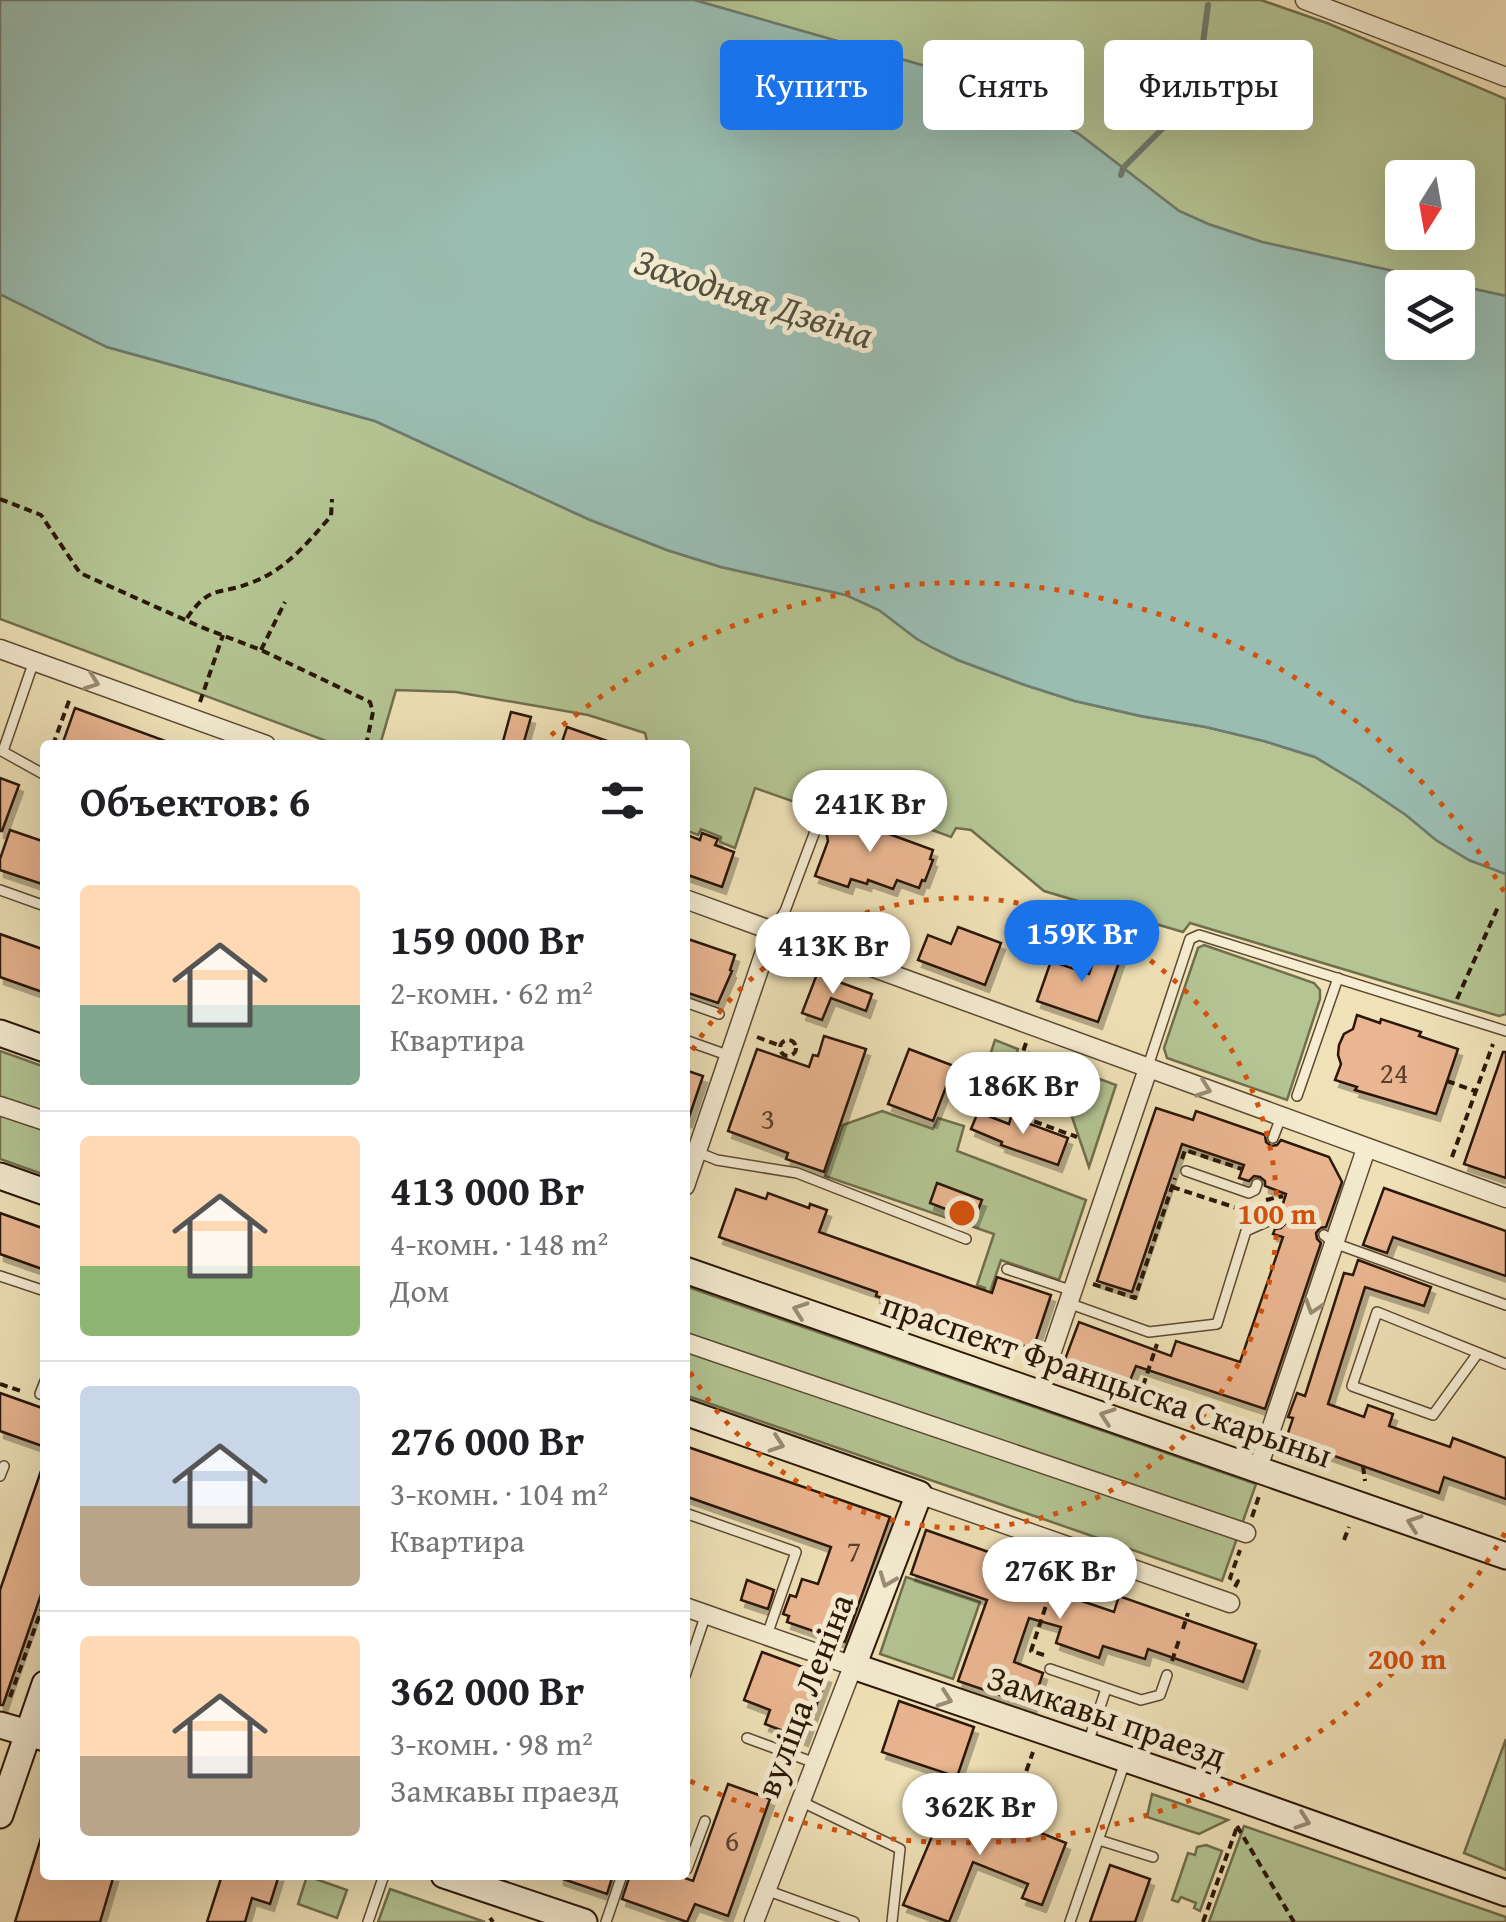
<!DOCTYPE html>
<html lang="ru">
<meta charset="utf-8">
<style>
:root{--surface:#fff;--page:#f2f2f2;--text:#202124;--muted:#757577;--line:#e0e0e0;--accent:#1a73e8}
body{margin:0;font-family:"Gentium Book Plus",serif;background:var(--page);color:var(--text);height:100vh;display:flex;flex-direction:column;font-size:38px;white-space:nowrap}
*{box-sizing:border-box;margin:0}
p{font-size:32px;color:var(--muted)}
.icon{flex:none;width:55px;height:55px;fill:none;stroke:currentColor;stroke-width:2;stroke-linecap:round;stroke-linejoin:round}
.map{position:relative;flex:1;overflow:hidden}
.sheet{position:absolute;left:40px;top:740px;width:650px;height:1140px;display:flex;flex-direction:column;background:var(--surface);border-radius:10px;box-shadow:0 10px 40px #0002}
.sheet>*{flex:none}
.banner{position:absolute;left:720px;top:40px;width:635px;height:90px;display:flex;gap:20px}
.needle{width:65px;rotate:191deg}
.buttons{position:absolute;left:1385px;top:160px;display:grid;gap:20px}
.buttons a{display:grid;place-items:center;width:90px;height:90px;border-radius:10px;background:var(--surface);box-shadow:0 10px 40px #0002;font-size:50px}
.price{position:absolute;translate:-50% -85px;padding:0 22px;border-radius:35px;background:#fff;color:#222;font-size:32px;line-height:65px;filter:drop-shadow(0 2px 5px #0008)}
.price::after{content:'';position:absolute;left:50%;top:60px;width:30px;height:22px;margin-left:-15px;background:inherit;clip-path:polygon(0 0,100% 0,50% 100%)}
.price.current{background:var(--accent);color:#fff}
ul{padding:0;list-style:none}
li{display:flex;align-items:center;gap:30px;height:250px;padding:0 40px}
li+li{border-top:2px solid var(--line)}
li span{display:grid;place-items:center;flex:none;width:280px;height:200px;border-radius:10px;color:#555}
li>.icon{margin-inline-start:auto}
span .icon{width:120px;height:120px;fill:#fffc;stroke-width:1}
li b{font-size:42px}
h2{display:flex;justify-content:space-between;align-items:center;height:120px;padding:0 40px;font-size:42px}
.tag{padding:0 35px;border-radius:10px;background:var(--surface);box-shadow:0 10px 40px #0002;font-size:35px;line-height:90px}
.tag.current{background:var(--accent);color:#fff}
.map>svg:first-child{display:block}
.green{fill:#b4c493;stroke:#706e4d;stroke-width:2.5;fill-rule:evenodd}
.water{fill:#9abdb1;stroke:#6e7b6d;stroke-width:2.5;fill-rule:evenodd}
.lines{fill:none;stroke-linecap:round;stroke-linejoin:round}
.stream{stroke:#6e7b6d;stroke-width:6}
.building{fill:#eab691;stroke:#2b1707;stroke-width:2.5;filter:url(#shadow)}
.lane-casing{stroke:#5c4a33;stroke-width:12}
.street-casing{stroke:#5c4a33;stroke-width:21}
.secondary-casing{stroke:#2b1707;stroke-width:29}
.path{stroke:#2b1707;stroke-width:4;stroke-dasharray:8 5;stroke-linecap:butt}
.lane{stroke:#f5ecd1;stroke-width:9}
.street{stroke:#f5ecd1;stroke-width:18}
.secondary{stroke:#f5ecd1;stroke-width:25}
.oneway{stroke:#9a8c76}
.ring{fill:none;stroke:#d5520c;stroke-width:5;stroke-dasharray:5 10}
.labels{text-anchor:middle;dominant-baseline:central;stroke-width:10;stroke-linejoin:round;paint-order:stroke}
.number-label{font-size:30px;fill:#5b3f2a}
.street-label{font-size:35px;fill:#2b1707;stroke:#f5ecd1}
.water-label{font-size:38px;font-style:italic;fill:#525142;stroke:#f5ecd1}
.centre{fill:#d5520c;stroke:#f5ecd1;stroke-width:5}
.ring-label{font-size:30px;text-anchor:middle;font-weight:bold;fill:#d5520c;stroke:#f5ecd1;stroke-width:10;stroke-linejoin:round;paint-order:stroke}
</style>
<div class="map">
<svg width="1506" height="1922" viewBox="0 0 1506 1922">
<defs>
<filter id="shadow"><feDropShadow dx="4" dy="7" stdDeviation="0" flood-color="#0004"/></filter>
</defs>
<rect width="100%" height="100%" fill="#f0e2b8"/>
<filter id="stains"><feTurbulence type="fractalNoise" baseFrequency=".002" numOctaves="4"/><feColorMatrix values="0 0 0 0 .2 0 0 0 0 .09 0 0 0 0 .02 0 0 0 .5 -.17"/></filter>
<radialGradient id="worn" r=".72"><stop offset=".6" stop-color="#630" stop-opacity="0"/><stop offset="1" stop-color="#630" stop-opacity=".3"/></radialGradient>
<g class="green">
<path d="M694 0H1261L1327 23 1506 99V296L1262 242 1208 224 1179 211 1079 134 1021 102 960 76ZM1402 178H1458V232H1402Z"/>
<polygon points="0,294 107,347 375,421 588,519 667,550 721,567 846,595 879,610 917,639 933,648 958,660 1025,685 1075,701 1140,716 1206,727 1264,741 1315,757 1360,784 1406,815 1436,840 1469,860 1506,874 1506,1014 1499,1016 1190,923 1183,932 1044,891 971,830 956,828 951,837 845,798 806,806 755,788 735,848 720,842 721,837 701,829 698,835 685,830 685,745 648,745 645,733 588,715 456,692 396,690 380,745 337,745 0,619"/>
<polygon points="1204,945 1314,983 1320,990 1320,999 1287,1100 1167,1058 1164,1048 1198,948"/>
<polygon points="995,1040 1018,1049 1002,1095 998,1098 986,1098 982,1109 973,1108"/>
<polygon points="0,1051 45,1067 45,1175 0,1159"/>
<path d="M1029 1053 1116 1085 1089 1167 1071 1114C1106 1071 1025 1046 1029 1099L1018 1105 1013 1101Z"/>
<polygon points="882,1111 933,1129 938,1118 964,1126 957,1151 1086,1200 1059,1280 1001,1260 989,1295 983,1294 985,1288 977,1285 994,1234 825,1176 843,1125"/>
<polygon points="685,1286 1256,1484 1222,1581 685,1395"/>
<polygon points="906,1577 980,1602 953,1679 880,1654"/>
<polygon points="1506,1739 1506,1870 1464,1853"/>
<polygon points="1152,1794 1228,1820 1199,1834 1147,1817"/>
<polygon points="1244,1826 1506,1917 1506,1922 1209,1922"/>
<polygon points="1206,1845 1222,1851 1200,1911 1194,1908 1196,1903 1181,1897 1178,1902 1172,1900 1188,1853 1195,1855 1197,1847"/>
<polygon points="307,1876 347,1890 337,1918 298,1904"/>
<polygon points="390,1889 485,1922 378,1922"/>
</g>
<path class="water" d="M0 0H694L960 76 1021 102 1079 134 1179 211 1208 224 1262 242 1506 296V874L1469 860 1436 840 1406 815 1360 784 1315 757 1264 741 1206 727 1141 716 1075 701 1025 685 958 660 933 648 917 639 879 610 846 595 721 567 667 550 588 519 375 421 107 347 0 294ZM1402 288H1458V342H1402Z"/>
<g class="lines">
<polyline class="stream" points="1121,175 1123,168 1174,117 1198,81 1208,5"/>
</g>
<g class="building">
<polygon points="75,708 171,743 171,745 62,745"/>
<polygon points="511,712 531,717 523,745 502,745"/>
<polygon points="567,727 613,743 612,745 561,745"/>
<polygon points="0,778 19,785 2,831 0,831"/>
<polygon points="846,811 848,819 933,850 930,859 933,860 925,881 922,880 919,888 897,880 893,889 868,880 867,884 851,879 848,887 815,876 828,841 823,816"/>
<polygon points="10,830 45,842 45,885 0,870 0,859"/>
<polygon points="702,833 718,839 715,845 734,852 722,887 685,874 685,834 700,840"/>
<polygon points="958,927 1001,943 985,985 918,960 928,935 951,944"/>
<polygon points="0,934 45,950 45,993 0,977"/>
<polygon points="685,938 735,955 730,970 732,971 718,1003 685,992"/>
<polygon points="1100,943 1123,951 1098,1022 1037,1001 1051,961 1089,974"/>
<polygon points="817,974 872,994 866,1011 831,998 822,1020 802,1013"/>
<polygon points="1357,1015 1380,1023 1381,1019 1421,1032 1419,1036 1458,1049 1436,1114 1355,1090 1357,1087 1335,1080 1341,1064 1338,1055 1339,1045 1344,1034 1353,1029"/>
<polygon points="824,1036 866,1049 824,1172 786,1159 788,1153 728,1131 757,1049 809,1067 813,1055 818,1056"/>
<polygon points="909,1049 954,1066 933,1121 888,1104"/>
<polygon points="1503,1052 1506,1052 1506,1178 1464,1164"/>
<polygon points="685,1070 703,1076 688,1120 685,1120"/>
<polygon points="1156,1108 1193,1120 1196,1111 1265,1135 1266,1142 1271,1146 1277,1145 1281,1140 1329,1157 1342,1182 1326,1227 1320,1228 1316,1233 1317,1239 1321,1243 1265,1409 1136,1366 1128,1385 1064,1362 1079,1322 1171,1356 1176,1341 1240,1362 1283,1237 1273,1234 1275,1229 1281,1228 1285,1224 1284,1217 1280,1213 1286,1194 1265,1186 1265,1181 1260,1177 1254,1176 1249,1181 1239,1178 1244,1165 1182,1144 1132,1292 1097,1281"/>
<polygon points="978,1112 1009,1124 1011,1117 1068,1138 1058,1165 1001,1145 1002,1142 971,1129"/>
<polygon points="937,1183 982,1200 974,1220 930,1203"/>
<polygon points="1384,1188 1506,1231 1506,1276 1393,1237 1387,1253 1363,1245"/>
<polygon points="736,1189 766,1199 768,1193 809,1208 810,1204 827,1210 819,1232 992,1293 997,1277 1051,1295 1033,1349 876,1296 877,1292 719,1237"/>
<polygon points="0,1213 45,1229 45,1270 0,1254"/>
<polygon points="1358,1260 1431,1287 1424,1306 1365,1287 1328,1404 1364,1417 1368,1405 1393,1414 1389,1426 1450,1447 1453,1438 1506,1458 1506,1499 1444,1477 1439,1493 1286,1439 1293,1418 1288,1417 1297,1393 1305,1396 1344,1273 1353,1275"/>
<polygon points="0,1393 45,1409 45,1447 0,1431"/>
<polygon points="685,1446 890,1517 845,1642 787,1622 789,1616 783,1614 790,1595 796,1597 802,1579 818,1584 831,1547 685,1496"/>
<polygon points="42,1468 45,1468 45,1583 3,1705 0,1705 0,1590"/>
<polygon points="926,1530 1048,1573 1043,1588 1114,1612 1119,1596 1256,1644 1243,1682 1148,1649 1145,1659 1103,1646 1099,1658 1056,1643 1061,1627 1029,1618 1014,1662 1043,1673 1032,1706 958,1681 987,1600 911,1574"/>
<polygon points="747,1580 774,1590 768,1609 741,1600"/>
<polygon points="762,1652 827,1676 804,1739 765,1724 770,1710 744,1700"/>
<polygon points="899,1701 974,1727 957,1777 882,1752"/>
<polygon points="728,1784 770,1799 728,1916 695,1904 687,1922 622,1899 630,1875 677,1875 693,1881"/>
<polygon points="949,1796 1066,1843 1042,1905 1022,1898 1028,1884 973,1862 949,1922 903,1905"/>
<polygon points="41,1838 45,1839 45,1875 114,1875 100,1922 15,1922"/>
<polygon points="1110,1865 1150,1879 1135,1922 1090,1922"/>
<polygon points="222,1875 279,1875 270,1904 252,1898 245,1922 207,1922"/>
<polygon points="560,1875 613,1875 607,1894 560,1878"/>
</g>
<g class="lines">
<defs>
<g id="lane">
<polyline points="0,750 45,775"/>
<polyline points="3,751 34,661"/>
<polyline points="0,890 45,906"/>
<polyline points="772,931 785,911 814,834"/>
<polyline points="685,1002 719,1014"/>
<polyline points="685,1040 730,1056"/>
<polyline points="1148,1066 1190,939 1199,935 1506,1031"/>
<polyline points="1297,1096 1338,978"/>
<polyline points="1273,1138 1281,1117"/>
<polyline points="697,1152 717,1160 797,1173 966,1239"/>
<polyline points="1186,1171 1249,1193 1255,1190 1257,1184"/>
<polyline points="1324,1235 1334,1243 1506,1305"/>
<polyline points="1007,1269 1073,1291"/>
<polyline points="0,1276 45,1291"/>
<polyline points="1068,1303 1149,1332 1217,1324 1246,1231 1273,1219 1277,1221"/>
<polyline points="1478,1353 1433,1415 1352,1386 1377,1312 1506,1364"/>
<polyline points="45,1381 40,1394 45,1395"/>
<polyline points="0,1476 4,1466"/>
<polyline points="685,1513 796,1552 767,1635"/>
<polyline points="1050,1669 1141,1700 1160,1695 1167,1675"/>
<polyline points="685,1676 706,1614"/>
<polyline points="747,1738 815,1763"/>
<polyline points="1088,1743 1106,1689"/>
<polyline points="800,1801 900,1849 892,1922"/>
<polyline points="1099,1840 1153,1857"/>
<polyline points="685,1869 687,1869 705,1821"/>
<polyline points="766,1890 854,1922"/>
<polyline points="368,1922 384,1875"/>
<polyline points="606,1922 622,1875"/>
<polyline points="1070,1922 1125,1762"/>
</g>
<g id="street">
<polyline points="1305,0 1506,77"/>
<polyline points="0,649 266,745"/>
<polyline points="685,899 1506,1198"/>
<polyline points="0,1106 45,1121"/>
<polyline points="685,1186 772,931"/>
<polyline points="685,1342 1246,1533"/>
<polyline points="1052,1351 1148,1069"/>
<polyline points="1258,1468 1366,1149"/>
<polyline points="919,1494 1230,1603"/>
<polyline points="685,1607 853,1666 754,1922"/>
</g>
<g id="secondary">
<polyline points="0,1033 45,1049"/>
<polyline points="0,1176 45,1192"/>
<polyline points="685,1270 1506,1556"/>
<polyline points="685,1412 919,1494 853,1666 1211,1788 1506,1893"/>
<polyline points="0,1725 45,1738"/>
<polyline points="0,1815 45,1684"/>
<polyline points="444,1875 584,1922"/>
</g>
</defs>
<use href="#lane" class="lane-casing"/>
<use href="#street" class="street-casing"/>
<use href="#secondary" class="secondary-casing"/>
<g class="path">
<polyline points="0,499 41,515 80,573 201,627 261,650 370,702 373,712 366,745"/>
<path d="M187 618C211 583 220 596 253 582 287 569 308 542 331 516L332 499"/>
<polyline points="261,650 285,602"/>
<polyline points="200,702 223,635"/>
<polyline points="53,745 70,698"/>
<polyline points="1457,999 1498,907"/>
<polyline points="757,1037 781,1046"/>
<circle cx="788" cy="1048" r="8"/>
<polyline points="1026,1043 1003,1110 1077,1137"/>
<polyline points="1447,1081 1475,1091"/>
<polyline points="1452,1157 1493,1044"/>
<polyline points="1182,1159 1185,1150 1242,1169"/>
<polyline points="1172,1187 1243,1210 1248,1208"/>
<polyline points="1266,1200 1283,1196"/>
<polyline points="1093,1284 1135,1298 1175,1178"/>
<polyline points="0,1384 24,1392"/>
<polyline points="1139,1398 1157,1344"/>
<polyline points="1363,1466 1365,1481"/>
<polyline points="1252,1517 1260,1493"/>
<polyline points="1344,1540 1349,1527"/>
<polyline points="1235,1587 1238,1581 1230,1578 1240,1550"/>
<polyline points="1183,1629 1188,1613"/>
<polyline points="1044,1655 1031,1651 1060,1563"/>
<polyline points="1172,1661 1180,1637"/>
<polyline points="10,1697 45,1600"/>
<polyline points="1038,1706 1046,1682"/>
<polyline points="1009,1820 1033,1752"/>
<polyline points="1237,1826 1294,1922"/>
<polyline points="490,1918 493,1922"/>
<polyline points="1203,1922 1237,1827"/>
</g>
<use href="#lane" class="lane"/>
<use href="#street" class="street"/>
<use href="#secondary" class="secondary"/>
</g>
<defs><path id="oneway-chevron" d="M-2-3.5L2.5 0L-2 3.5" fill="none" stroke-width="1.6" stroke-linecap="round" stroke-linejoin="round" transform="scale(2.5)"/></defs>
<g class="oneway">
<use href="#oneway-chevron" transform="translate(92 682) rotate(20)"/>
<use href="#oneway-chevron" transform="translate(1204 1089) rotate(20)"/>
<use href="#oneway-chevron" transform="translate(1313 1307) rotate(108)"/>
<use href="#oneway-chevron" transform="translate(800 1310) rotate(-161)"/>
<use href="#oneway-chevron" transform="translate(1107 1416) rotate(-161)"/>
<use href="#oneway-chevron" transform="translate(777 1444) rotate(19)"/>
<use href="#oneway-chevron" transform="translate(1414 1523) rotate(-161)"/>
<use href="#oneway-chevron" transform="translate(887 1580) rotate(111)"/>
<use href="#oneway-chevron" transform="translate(945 1699) rotate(19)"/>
<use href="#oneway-chevron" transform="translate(1303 1821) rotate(19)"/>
</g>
<g class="ring">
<path d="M685 1063A315 315 0 1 1 685 1363"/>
<path d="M1505 1533A630 630 0 0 1 686 1779M540 745A630 630 0 0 1 1505 893"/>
</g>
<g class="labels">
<g class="number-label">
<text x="1394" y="1072">24</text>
<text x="768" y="1118">3</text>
<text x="854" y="1550">7</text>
<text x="732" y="1840">6</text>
</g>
<g class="street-label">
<text transform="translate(1107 1379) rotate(19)">праспект Францыска Скарыны</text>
<text transform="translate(804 1695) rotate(-69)">вуліца Леніна</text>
<text transform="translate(1107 1716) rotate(19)">Замкавы праезд</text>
</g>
<g class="water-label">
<text transform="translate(754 297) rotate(18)">Заходняя Дзвіна</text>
</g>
</g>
<circle cx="962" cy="1213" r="15" class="centre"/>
<g class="ring-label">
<text x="1277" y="1224">100 m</text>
<text x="1407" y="1669">200 m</text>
</g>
<rect width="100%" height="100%" filter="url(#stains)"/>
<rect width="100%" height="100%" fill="url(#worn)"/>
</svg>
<div class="buttons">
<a><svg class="needle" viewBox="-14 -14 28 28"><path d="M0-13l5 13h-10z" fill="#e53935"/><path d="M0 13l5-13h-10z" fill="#757577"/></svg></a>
<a><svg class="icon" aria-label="layers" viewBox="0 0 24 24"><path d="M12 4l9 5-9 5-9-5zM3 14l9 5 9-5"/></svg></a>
</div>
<b class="price" style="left:870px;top:855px">241K Br</b>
<b class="price current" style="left:1082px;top:985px">159K Br</b>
<b class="price" style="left:833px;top:997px">413K Br</b>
<b class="price" style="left:1023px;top:1137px">186K Br</b>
<b class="price" style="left:1060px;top:1622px">276K Br</b>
<b class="price" style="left:980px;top:1858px">362K Br</b>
<div class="banner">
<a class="tag current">Купить</a>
<a class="tag">Снять</a>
<a class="tag">Фильтры</a>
</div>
<section class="sheet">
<h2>Объектов: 6<svg class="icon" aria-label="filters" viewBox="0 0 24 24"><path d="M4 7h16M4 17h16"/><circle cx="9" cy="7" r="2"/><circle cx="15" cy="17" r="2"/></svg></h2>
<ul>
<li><span style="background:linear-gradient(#ffd9b3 60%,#7fa58c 0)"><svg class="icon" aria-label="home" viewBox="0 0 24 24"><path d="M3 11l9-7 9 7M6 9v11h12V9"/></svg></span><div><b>159 000 Br</b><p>2-комн. · 62 m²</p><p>Квартира</p></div></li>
<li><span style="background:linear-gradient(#ffd9b3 65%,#8fb573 0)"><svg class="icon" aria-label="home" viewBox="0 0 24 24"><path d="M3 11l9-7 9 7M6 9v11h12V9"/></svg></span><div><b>413 000 Br</b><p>4-комн. · 148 m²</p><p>Дом</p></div></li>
<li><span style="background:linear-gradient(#c9d6e8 60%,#b9a48a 0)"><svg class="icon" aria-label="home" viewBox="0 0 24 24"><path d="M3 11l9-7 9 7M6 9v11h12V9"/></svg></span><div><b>276 000 Br</b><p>3-комн. · 104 m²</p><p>Квартира</p></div></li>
<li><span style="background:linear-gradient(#ffd9b3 60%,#b9a48a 0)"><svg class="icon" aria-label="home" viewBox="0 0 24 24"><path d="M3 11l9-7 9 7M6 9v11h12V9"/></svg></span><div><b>362 000 Br</b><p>3-комн. · 98 m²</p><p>Замкавы праезд</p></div></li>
</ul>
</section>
</div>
